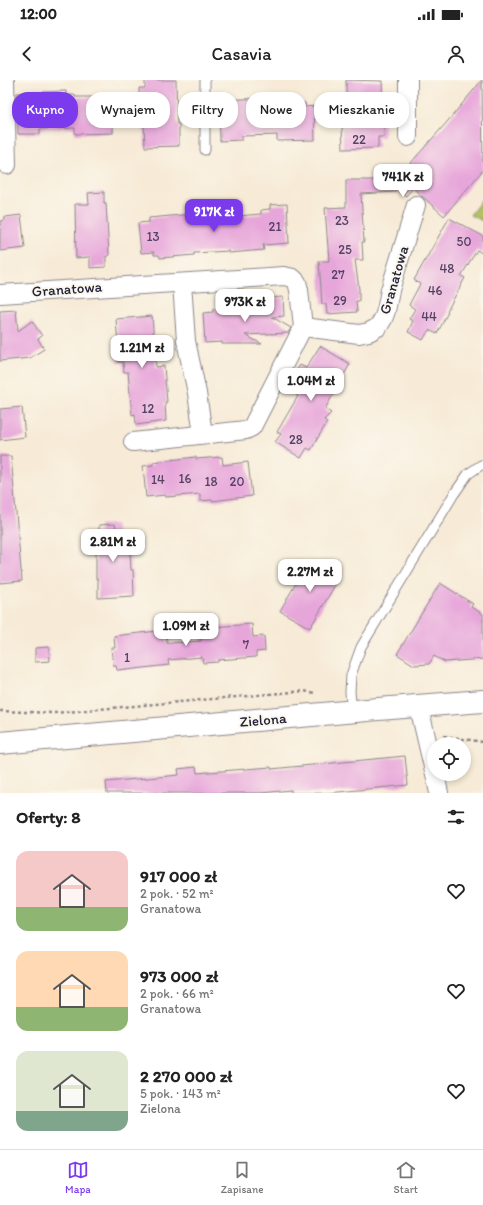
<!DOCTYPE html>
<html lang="pl">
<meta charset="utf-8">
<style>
:root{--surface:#fff;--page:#f6f6f6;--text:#222;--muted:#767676;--line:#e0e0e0;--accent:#7c3aed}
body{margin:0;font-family:Itim,sans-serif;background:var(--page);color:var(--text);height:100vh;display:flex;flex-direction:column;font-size:15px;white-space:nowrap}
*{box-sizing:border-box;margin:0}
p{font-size:13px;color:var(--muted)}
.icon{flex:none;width:22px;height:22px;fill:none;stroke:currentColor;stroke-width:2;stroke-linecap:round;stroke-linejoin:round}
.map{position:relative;height:713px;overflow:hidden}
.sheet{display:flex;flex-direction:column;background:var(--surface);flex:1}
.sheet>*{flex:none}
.guide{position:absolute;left:12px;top:12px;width:459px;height:36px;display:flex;gap:8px}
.tools{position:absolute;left:427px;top:657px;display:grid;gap:8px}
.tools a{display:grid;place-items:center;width:44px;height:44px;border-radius:50%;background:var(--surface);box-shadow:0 2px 6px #0003;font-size:20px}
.price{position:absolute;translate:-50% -34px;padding:0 9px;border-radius:8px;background:#fff;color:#222;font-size:13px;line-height:26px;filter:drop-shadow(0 1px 2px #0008)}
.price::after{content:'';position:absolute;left:50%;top:24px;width:12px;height:9px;margin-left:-6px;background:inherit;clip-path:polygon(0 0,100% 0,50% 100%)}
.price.selected{background:var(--accent);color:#fff}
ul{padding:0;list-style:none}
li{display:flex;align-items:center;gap:12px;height:100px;padding:0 16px}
li span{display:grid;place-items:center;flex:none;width:112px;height:80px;border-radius:12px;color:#555}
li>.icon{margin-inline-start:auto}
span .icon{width:48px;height:48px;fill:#fffc;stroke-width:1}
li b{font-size:17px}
h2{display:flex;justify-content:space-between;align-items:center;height:48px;padding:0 16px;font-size:17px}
.chip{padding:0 14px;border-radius:16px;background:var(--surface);box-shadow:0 2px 6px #0003;font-size:14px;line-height:36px}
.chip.selected{background:var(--accent);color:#fff}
.status{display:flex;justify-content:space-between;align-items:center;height:28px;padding:0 20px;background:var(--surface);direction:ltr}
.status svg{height:11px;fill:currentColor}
header{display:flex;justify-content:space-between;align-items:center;height:52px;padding:0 16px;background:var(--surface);font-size:18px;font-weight:600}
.menu{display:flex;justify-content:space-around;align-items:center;height:56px;border-top:1px solid var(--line);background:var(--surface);font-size:11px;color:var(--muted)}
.menu a{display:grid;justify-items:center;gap:2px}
.menu .selected{color:var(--accent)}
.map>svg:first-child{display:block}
.green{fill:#b5c264;stroke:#6c7250}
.building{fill:#e7a6da}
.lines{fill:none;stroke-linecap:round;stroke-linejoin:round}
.service-casing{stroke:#8c8689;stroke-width:11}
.minor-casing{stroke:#8c8689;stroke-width:20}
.tertiary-casing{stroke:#8c8689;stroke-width:24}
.path{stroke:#8c8689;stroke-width:2.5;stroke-dasharray:3 3;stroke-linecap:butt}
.service{stroke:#fff;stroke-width:9}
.minor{stroke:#fff;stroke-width:18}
.tertiary{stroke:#fff;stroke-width:22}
.labels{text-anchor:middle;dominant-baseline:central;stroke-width:4;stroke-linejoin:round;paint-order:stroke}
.number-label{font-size:13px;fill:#534363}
.street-label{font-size:15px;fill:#22223b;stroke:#fbf7ec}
</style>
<div class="status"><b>12:00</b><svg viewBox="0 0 49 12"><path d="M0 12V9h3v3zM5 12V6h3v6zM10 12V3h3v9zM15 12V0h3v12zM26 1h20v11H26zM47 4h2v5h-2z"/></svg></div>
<header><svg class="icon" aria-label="back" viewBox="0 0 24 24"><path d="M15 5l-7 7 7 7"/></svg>Casavia<svg class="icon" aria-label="person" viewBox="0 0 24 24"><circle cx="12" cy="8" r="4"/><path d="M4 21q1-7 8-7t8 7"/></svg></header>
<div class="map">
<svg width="483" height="713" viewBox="0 0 483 713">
<rect width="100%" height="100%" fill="#fbf7ec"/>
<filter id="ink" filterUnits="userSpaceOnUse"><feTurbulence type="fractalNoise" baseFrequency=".025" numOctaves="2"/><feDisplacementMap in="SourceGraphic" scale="8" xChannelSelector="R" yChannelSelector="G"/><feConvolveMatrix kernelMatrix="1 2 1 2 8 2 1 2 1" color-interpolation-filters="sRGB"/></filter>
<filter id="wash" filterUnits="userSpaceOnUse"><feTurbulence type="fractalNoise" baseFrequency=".012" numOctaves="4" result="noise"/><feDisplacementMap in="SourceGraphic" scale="16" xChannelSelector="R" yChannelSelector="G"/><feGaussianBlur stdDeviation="0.9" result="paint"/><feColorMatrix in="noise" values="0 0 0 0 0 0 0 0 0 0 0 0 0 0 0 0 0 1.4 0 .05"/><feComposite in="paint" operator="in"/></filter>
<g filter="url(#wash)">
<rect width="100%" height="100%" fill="#f7ebd7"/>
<polygon class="green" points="483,118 483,141 470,135"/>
<g id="blocks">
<g class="building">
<polygon points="145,0 176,0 177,44 179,44 179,66 145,67 144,46 113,45 113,53 75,54 75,48 40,49 40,54 18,54 17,13 66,11 66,15 75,15 75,17 103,17 103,20 139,19 139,8 145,8"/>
<polygon points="346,0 382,1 384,57 378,57 378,68 343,69 342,47 347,47"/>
<polygon points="482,0 483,90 444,136 413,108 406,116 395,107 395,112 361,114 364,162 362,162 363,180 355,180 359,209 359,221 356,221 357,232 327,234 326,224 322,224 319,181 329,181 325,128 346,127 346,100 394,100 394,102 447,42"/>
<polygon points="268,18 268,23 278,21 278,24 305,23 305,27 314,26 315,60 277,61 277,55 242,56 242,60 220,61 219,20"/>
<polygon points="104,112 104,123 106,123 109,176 106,176 106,187 90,188 90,177 76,178 75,124 89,124 88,113"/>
<polygon points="287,124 289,163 263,165 264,170 229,173 229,171 194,173 194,175 160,178 159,175 154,175 154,172 141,173 138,143 149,142 149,138 192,134 192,140 261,134 261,130 270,129 270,125"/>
<polygon points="21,135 25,168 0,171 0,141 5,140 5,137"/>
<polygon points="449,138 483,156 483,174 477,170 461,196 465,198 447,231 448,232 437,254 429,250 423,260 408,252 413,241 409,239 415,229 409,225 420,204 414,200"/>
<polygon points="283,217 284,236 272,237 291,248 288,253 245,255 262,264 222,264 222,262 205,263 203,233 213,232 213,229 254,226 256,227 255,222 266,221 266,218"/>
<polygon points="16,230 18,251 32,241 42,256 38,259 44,269 30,278 0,281 0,231"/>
<polygon points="152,236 156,287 164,286 167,322 165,322 166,341 136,345 135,334 132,335 128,292 124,292 123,282 118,282 118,265 116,239"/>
<polygon points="320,266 350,284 325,329 331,333 324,340 327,342 311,370 307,368 301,378 275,362 281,354 277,352 298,316 292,312 298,301 292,298 300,285 306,288"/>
<polygon points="22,327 25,357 0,360 0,329"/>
<polygon points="0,376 11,376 22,501 0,503"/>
<polygon points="196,377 196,379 222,377 223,385 248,382 252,416 212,421 212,420 200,421 200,414 166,417 165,415 146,417 143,386 153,385 153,382"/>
<polygon points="115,444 117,454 129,454 131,490 133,490 134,516 98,518 98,499 96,499 96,470 94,470 94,455 99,455 99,445"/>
<polygon points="324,481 338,489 334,497 338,500 310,548 280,531 308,482 318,489"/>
<polygon points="440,503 473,524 471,527 483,534 483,579 445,582 434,576 429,584 414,585 397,574"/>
<polygon points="252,544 253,557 264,556 265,571 256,572 256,577 218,580 218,582 203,583 202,577 168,580 169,585 126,590 126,589 117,590 116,585 113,585 111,568 115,568 114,556 166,550 167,563 170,563 201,561 200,548"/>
<polygon points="49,567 50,581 35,582 35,568"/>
<polygon points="405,676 408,705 328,713 291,713 291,710 261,713 107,713 106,702 179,695 178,689 196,687 197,693 271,687 271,689"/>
</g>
</g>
</g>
<g filter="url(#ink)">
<use href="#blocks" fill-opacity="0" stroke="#8c8689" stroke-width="1"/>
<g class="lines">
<defs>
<g id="service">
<polyline points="205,0 205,70"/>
<polyline points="352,632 350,612 351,595 361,567 454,414 468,394 481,385 483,385"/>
</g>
<g id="minor">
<polyline points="5,0 7,85"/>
<polyline points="408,0 408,57"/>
<polyline points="182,203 186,261 197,313 203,354"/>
<polyline points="0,214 284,196 293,198 297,202 299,210 303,247 252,347 246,350 133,362"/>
<polyline points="303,247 359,254 369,252 378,247 383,239 386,231 390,210 416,125"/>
<polyline points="419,627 434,691"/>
<polyline points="435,694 439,713"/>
</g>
<polyline id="tertiary" points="0,663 378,629 483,621"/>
</defs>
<use href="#service" class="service-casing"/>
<use href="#minor" class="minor-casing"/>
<use href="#tertiary" class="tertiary-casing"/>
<g class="path">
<polyline points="0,631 54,633 304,611 316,613"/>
<polyline points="444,656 483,662"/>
</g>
<use href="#service" class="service"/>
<use href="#minor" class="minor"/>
<use href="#tertiary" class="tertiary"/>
</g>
</g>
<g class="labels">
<g class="number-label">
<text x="359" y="59">22</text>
<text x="342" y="140">23</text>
<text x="275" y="146">21</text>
<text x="153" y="156">13</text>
<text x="464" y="161">50</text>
<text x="345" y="169">25</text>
<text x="447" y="188">48</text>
<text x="338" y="194">27</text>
<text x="435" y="210">46</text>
<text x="340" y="220">29</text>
<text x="429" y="236">44</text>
<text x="148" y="328">12</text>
<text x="296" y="359">28</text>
<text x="185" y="398">16</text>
<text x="158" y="399">14</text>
<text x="211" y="401">18</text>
<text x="237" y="401">20</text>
<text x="246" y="564">7</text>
<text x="127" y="577">1</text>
</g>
<g class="street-label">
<text transform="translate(394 200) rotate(-74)">Granatowa</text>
<text transform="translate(67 209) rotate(-4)">Granatowa</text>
<text transform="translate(263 640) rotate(-5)">Zielona</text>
</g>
</g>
</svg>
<div class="tools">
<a><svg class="icon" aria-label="locate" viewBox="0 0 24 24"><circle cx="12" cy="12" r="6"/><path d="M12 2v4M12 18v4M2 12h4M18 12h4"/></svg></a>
</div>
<b class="price" style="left:403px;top:118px">741K zł</b>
<b class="price selected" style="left:214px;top:153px">917K zł</b>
<b class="price" style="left:245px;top:243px">973K zł</b>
<b class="price" style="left:142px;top:289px">1.21M zł</b>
<b class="price" style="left:311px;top:322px">1.04M zł</b>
<b class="price" style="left:113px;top:483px">2.81M zł</b>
<b class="price" style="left:310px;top:513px">2.27M zł</b>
<b class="price" style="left:186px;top:567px">1.09M zł</b>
<div class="guide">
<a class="chip selected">Kupno</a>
<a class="chip">Wynajem</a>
<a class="chip">Filtry</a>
<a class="chip">Nowe</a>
<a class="chip">Mieszkanie</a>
</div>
</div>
<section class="sheet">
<h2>Oferty: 8<svg class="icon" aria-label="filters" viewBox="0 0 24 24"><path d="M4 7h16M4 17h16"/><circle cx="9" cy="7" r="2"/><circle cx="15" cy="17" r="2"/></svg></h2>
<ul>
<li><span style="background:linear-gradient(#f6c9c9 70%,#8fb573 0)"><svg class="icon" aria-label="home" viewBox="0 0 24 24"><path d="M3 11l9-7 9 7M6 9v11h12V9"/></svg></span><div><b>917 000 zł</b><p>2 pok. · 52 m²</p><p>Granatowa</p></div><svg class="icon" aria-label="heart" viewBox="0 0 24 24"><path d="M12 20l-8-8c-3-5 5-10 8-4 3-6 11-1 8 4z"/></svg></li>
<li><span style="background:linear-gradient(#ffd9b3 70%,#8fb573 0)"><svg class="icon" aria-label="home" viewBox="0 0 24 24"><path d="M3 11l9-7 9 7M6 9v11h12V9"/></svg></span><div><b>973 000 zł</b><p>2 pok. · 66 m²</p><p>Granatowa</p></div><svg class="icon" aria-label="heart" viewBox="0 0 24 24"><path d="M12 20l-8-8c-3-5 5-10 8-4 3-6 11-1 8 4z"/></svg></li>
<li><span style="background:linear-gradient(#dfe7d0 75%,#7fa58c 0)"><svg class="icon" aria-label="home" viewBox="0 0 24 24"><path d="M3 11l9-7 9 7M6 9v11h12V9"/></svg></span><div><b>2 270 000 zł</b><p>5 pok. · 143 m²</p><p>Zielona</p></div><svg class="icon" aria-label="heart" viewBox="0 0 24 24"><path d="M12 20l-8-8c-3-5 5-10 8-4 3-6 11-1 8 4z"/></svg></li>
</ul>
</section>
<nav class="menu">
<a class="selected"><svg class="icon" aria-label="map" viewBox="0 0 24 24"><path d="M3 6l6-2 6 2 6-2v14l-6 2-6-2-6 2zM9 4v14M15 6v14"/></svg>Mapa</a>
<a><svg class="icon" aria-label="saved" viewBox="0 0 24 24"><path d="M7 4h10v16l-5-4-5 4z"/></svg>Zapisane</a>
<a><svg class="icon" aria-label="home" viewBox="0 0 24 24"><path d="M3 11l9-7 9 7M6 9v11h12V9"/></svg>Start</a>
</nav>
